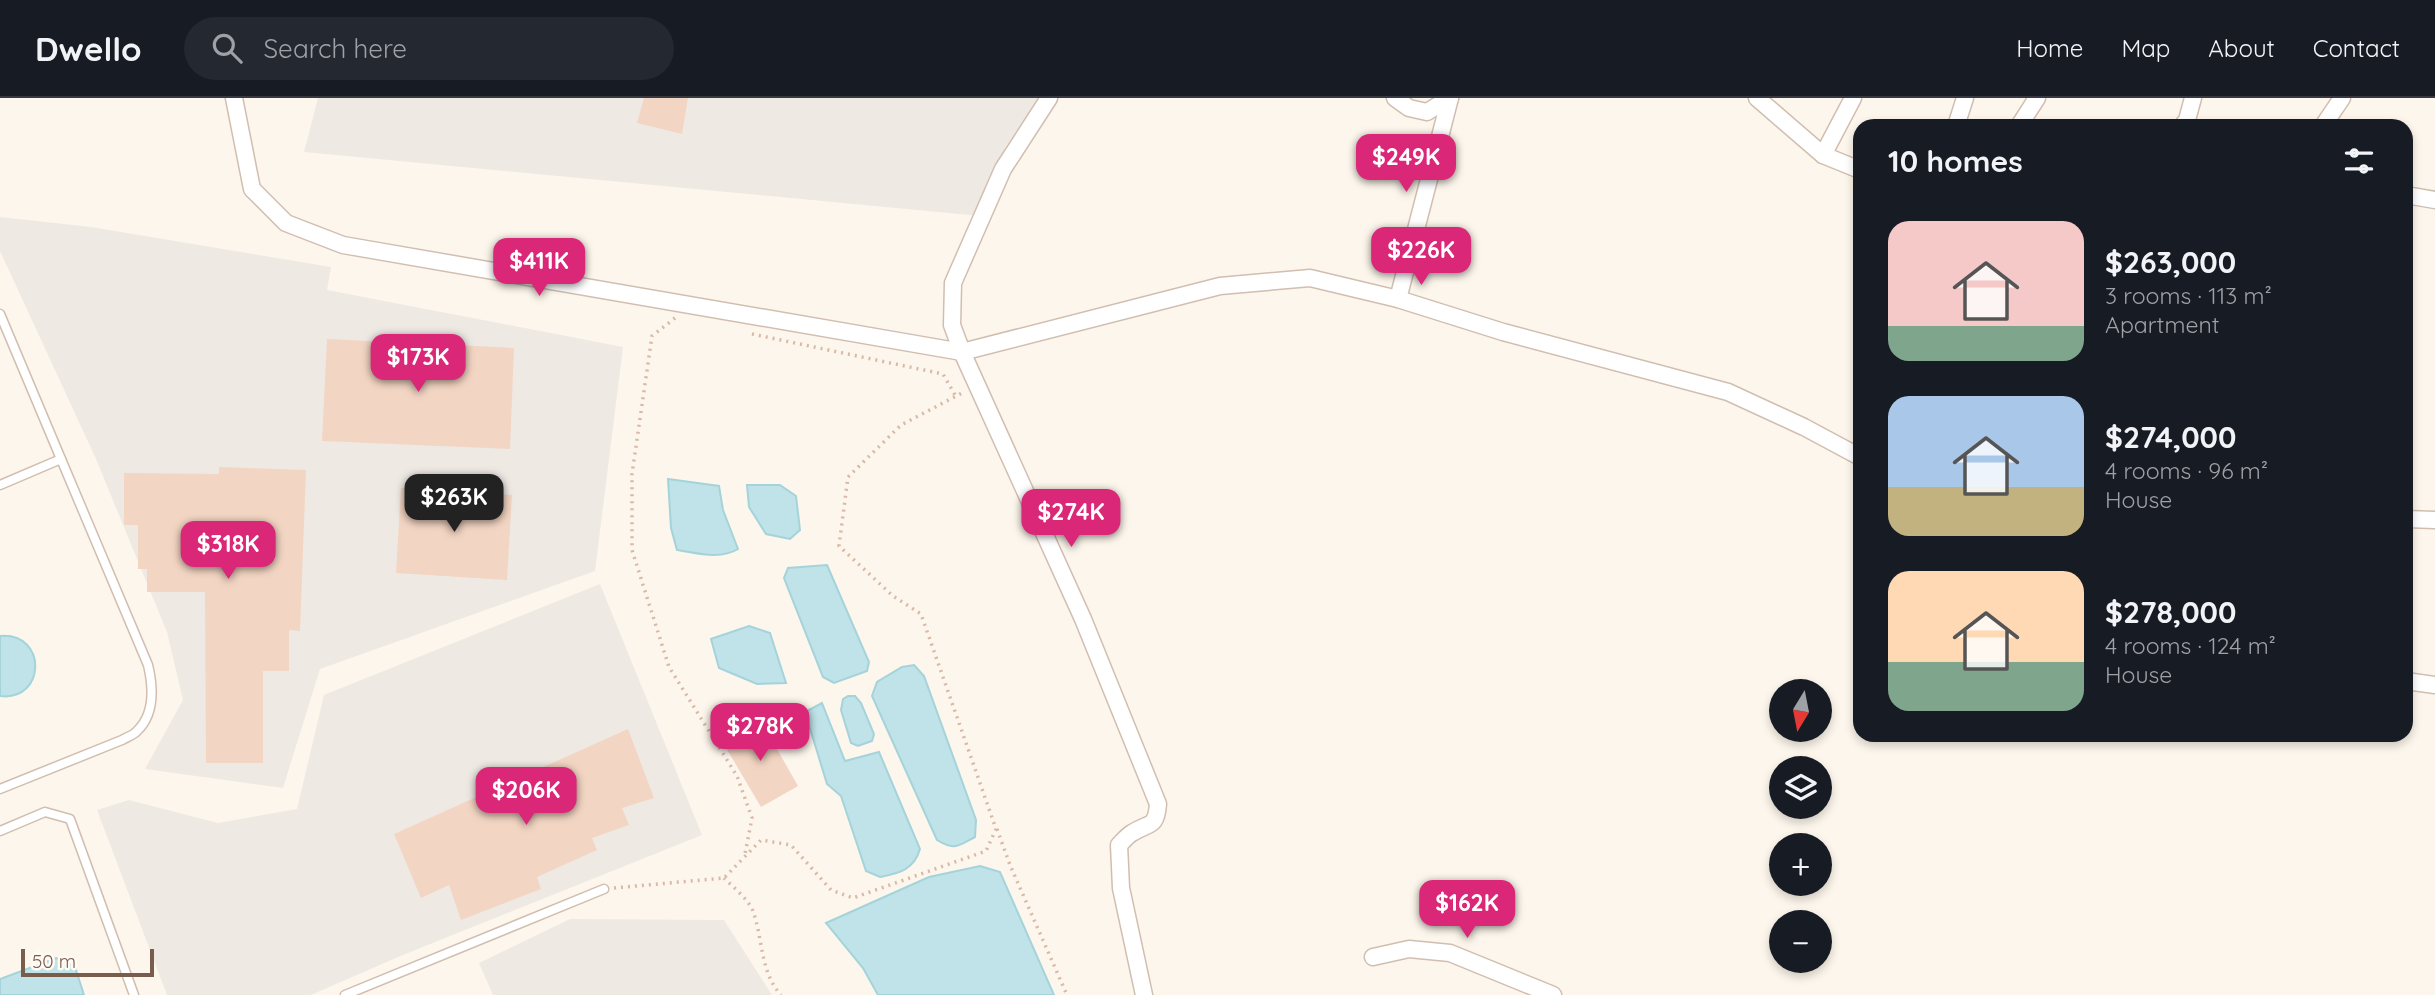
<!DOCTYPE html>
<meta charset="utf-8">
<style>
:root{--surface:#171b24;--page:#242831;--text:#f1f3f6;--muted:#9ea1a6;--line:#363941;--accent:#db2777}
body{margin:0;font-family:Quicksand,sans-serif;background:var(--page);color:var(--text);height:100vh;display:flex;flex-direction:column;font-size:26px;white-space:nowrap}
*{box-sizing:border-box;margin:0}
p{font-size:23px;color:var(--muted)}
.icon{flex:none;width:38px;height:38px;fill:none;stroke:currentColor;stroke-width:2;stroke-linecap:round;stroke-linejoin:round}
.map{position:relative;flex:1;overflow:hidden}
.sheet{position:absolute;left:1853px;top:21px;width:560px;height:623px;display:flex;flex-direction:column;background:var(--surface);border-radius:21px;box-shadow:0 4px 10px #0003}
.sheet>*{flex:none}
.needle{width:46px;rotate:190deg}
.controls{position:absolute;left:1769px;top:581px;display:grid;gap:14px}
.controls a{display:grid;place-items:center;width:63px;height:63px;border-radius:50%;background:var(--surface);box-shadow:0 4px 10px #0003;font-size:35px}
.scale{position:absolute;left:21px;bottom:18px;width:133px;box-sizing:border-box;padding-left:7px;border:4px solid #7a5c4d;border-top:0;font-size:19px;line-height:24px;white-space:nowrap;color:#7a5c4d;-webkit-text-stroke:5px #fffaf3;paint-order:stroke}
.price{position:absolute;translate:-50% -60px;padding:0 16px;border-radius:14px;background:var(--accent);color:#fff;font-size:23px;line-height:46px;filter:drop-shadow(0 2px 4px #0008)}
.price::after{content:'';position:absolute;left:50%;top:42px;width:21px;height:16px;margin-left:-10px;background:inherit;clip-path:polygon(0 0,100% 0,50% 100%)}
.price.active{background:#222;color:#fff}
ul{padding:0;list-style:none}
li{display:flex;align-items:center;gap:21px;height:175px;padding:0 35px}
li span{display:grid;place-items:center;flex:none;width:196px;height:140px;border-radius:21px;color:#555}
li>.icon{margin-inline-start:auto}
span .icon{width:84px;height:84px;fill:#fffc;stroke-width:1}
li b{font-size:30px}
h2{display:flex;justify-content:space-between;align-items:center;height:84px;padding:0 35px;font-size:30px}
header{display:flex;align-items:center;gap:42px;box-sizing:border-box;height:98px;padding:0 35px;background:var(--surface);border-bottom:2px solid var(--line)}
header strong{font-size:33px}
nav{display:flex;gap:38px;margin-inline-start:auto;font-size:24px}
.search{width:490px;height:63px;background:var(--page);display:flex;align-items:center;gap:18px;box-sizing:border-box;padding:0 24px;border-radius:38px;color:var(--muted);font-size:26px}
.map>svg:first-child{display:block}
.industrial{fill:#efe9e4}
.water{fill:#bfe3e8;stroke:#a5d3da;stroke-width:2}
.building{fill:#f3d5c3}
.lines{fill:none;stroke-linecap:round;stroke-linejoin:round}
.service-casing{stroke:#d1beb0;stroke-width:11}
.minor-casing{stroke:#d1beb0;stroke-width:19}
.path{stroke:#d9b8a5;stroke-width:3.5;stroke-dasharray:2 5;stroke-linecap:butt}
.service{stroke:#fff;stroke-width:8}
.minor{stroke:#fff;stroke-width:16}
</style>
<header>
<strong>Dwello</strong>
<div class="search"><svg class="icon" aria-label="search" viewBox="0 0 24 24"><circle cx="10" cy="10" r="6"/><path d="M15 15l6 6"/></svg>Search here</div>
<nav><a>Home</a><a>Map</a><a>About</a><a>Contact</a></nav>
</header>
<div class="map">
<svg width="2435" height="897" viewBox="0 0 2435 897">
<rect width="100%" height="100%" fill="#fdf6ec"/>
<g class="industrial">
<polygon points="318,0 1042,0 1005,49 980,118 304,54"/>
<polygon points="0,119 91,129 331,169 327,192 623,249 595,473 320,571 283,690 145,671 183,602 167,534 96,361 0,153"/>
<polygon points="600,486 702,737 398,859 311,897 167,897 97,712 129,702 218,725 297,711 324,597"/>
<polygon points="570,821 724,822 772,897 493,897 479,865"/>
</g>
<g class="water">
<path d="M668 381 719 388 723 412 738 451C720 462 697 455 677 452L671 430Z"/>
<polygon points="747,387 780,387 796,398 800,432 790,441 766,436 749,409"/>
<polygon points="827,467 869,564 867,573 834,585 823,579 784,480 788,470"/>
<polygon points="749,528 770,535 786,585 757,586 719,570 711,541"/>
<path d="M0 538C48 534 46 604 0 598Z"/>
<path d="M914 567 924 578 976 722 975 739C958 748 955 753 937 742L872 598 877 584 902 569Z"/>
<polygon points="848,598 855,598 861,605 874,636 872,643 858,648 851,645 841,612 843,601"/>
<path d="M822 605 845 663 879 654 920 751C914 772 899 775 880 779L866 773 841 698 827 686 805 614Z"/>
<polygon points="980,768 1000,774 1054,897 878,897 863,870 826,825 929,779"/>
<polygon points="56,860 75,869 84,897 0,897 0,881"/>
</g>
<g class="building">
<polygon points="644,0 688,0 682,36 637,25"/>
<polygon points="327,241 514,250 510,351 322,343"/>
<polygon points="219,369 306,372 300,533 289,532 289,573 263,573 263,665 206,665 205,494 147,494 147,471 138,471 138,427 124,427 124,375 219,376"/>
<polygon points="401,390 512,397 507,482 396,475"/>
<polygon points="760,621 798,688 761,709 722,643"/>
<polygon points="628,631 654,700 622,710 629,727 592,740 597,752 537,779 541,791 461,822 449,787 421,800 394,736"/>
</g>
<g class="lines">
<defs>
<g id="service">
<polyline points="0,216 61,361"/>
<path d="M0 387 61 361 148 567C153 588 155 616 137 633 134 637 127 639 122 642L0 691"/>
<polyline points="0,733 45,714 70,721 134,897"/>
<polyline points="345,897 604,791"/>
</g>
<g id="minor">
<polyline points="234,0 252,91 286,125 343,147 962,254 1220,188 1310,180 1398,201 1503,234 1728,294 1804,329 1860,359"/>
<path d="M1049 0 1003 71 953 185 952 227 962 254 1083 521 1158 706C1156 731 1149 724 1132 735 1127 738 1123 743 1119 747L1121 790 1144 897"/>
<polyline points="1395,0 1409,10 1427,14 1450,0"/>
<polyline points="1757,0 1823,57 1860,72"/>
<polyline points="1956,28 1965,0"/>
<polyline points="2019,28 2037,0"/>
<polyline points="2182,28 2187,22 2193,0"/>
<polyline points="2323,28 2342,0"/>
<polyline points="1823,57 1853,0"/>
<polyline points="2406,97 2435,102"/>
<polyline points="1398,201 1450,0"/>
<polyline points="2406,421 2435,422"/>
<polyline points="2406,583 2435,587"/>
<polyline points="1373,859 1409,851 1450,855 1553,897"/>
</g>
</defs>
<use href="#service" class="service-casing"/>
<use href="#minor" class="minor-casing"/>
<g class="path">
<polyline points="675,220 652,238 632,376 632,452 669,569 737,678 752,720 745,756"/>
<polyline points="752,236 943,276 955,297"/>
<polyline points="997,731 1010,767 1067,897"/>
<path d="M724 780C733 789 748 801 753 813 763 841 760 874 781 897"/>
<polyline points="614,790 724,780 761,742 791,747 831,792 853,800 986,753 996,731 921,516 893,498 839,448 848,379 901,327 962,295"/>
</g>
<use href="#service" class="service"/>
<use href="#minor" class="minor"/>
</g>
</svg>
<div class="controls">
<a><svg class="needle" viewBox="-14 -14 28 28"><path d="M0-13l5 13h-10z" fill="#e53935"/><path d="M0 13l5-13h-10z" fill="#9ea1a6"/></svg></a>
<a><svg class="icon" aria-label="layers" viewBox="0 0 24 24"><path d="M12 4l9 5-9 5-9-5zM3 14l9 5 9-5"/></svg></a>
<a>+</a>
<a>−</a>
</div>
<div class="scale">50 m</div>
<b class="price" style="left:1406px;top:96px">$249K</b>
<b class="price" style="left:1421px;top:189px">$226K</b>
<b class="price" style="left:539px;top:200px">$411K</b>
<b class="price" style="left:418px;top:296px">$173K</b>
<b class="price active" style="left:454px;top:436px">$263K</b>
<b class="price" style="left:1071px;top:451px">$274K</b>
<b class="price" style="left:228px;top:483px">$318K</b>
<b class="price" style="left:760px;top:665px">$278K</b>
<b class="price" style="left:526px;top:729px">$206K</b>
<b class="price" style="left:1467px;top:842px">$162K</b>
<section class="sheet">
<h2>10 homes<svg class="icon" aria-label="filters" viewBox="0 0 24 24"><path d="M4 7h16M4 17h16"/><circle cx="9" cy="7" r="2"/><circle cx="15" cy="17" r="2"/></svg></h2>
<ul>
<li><span style="background:linear-gradient(#f6c9c9 75%,#7fa58c 0)"><svg class="icon" aria-label="home" viewBox="0 0 24 24"><path d="M3 11l9-7 9 7M6 9v11h12V9"/></svg></span><div><b>$263,000</b><p>3 rooms · 113 m²</p><p>Apartment</p></div></li>
<li><span style="background:linear-gradient(#a9c7e8 65%,#c2b280 0)"><svg class="icon" aria-label="home" viewBox="0 0 24 24"><path d="M3 11l9-7 9 7M6 9v11h12V9"/></svg></span><div><b>$274,000</b><p>4 rooms · 96 m²</p><p>House</p></div></li>
<li><span style="background:linear-gradient(#ffd9b3 65%,#7fa58c 0)"><svg class="icon" aria-label="home" viewBox="0 0 24 24"><path d="M3 11l9-7 9 7M6 9v11h12V9"/></svg></span><div><b>$278,000</b><p>4 rooms · 124 m²</p><p>House</p></div></li>
</ul>
</section>
</div>
